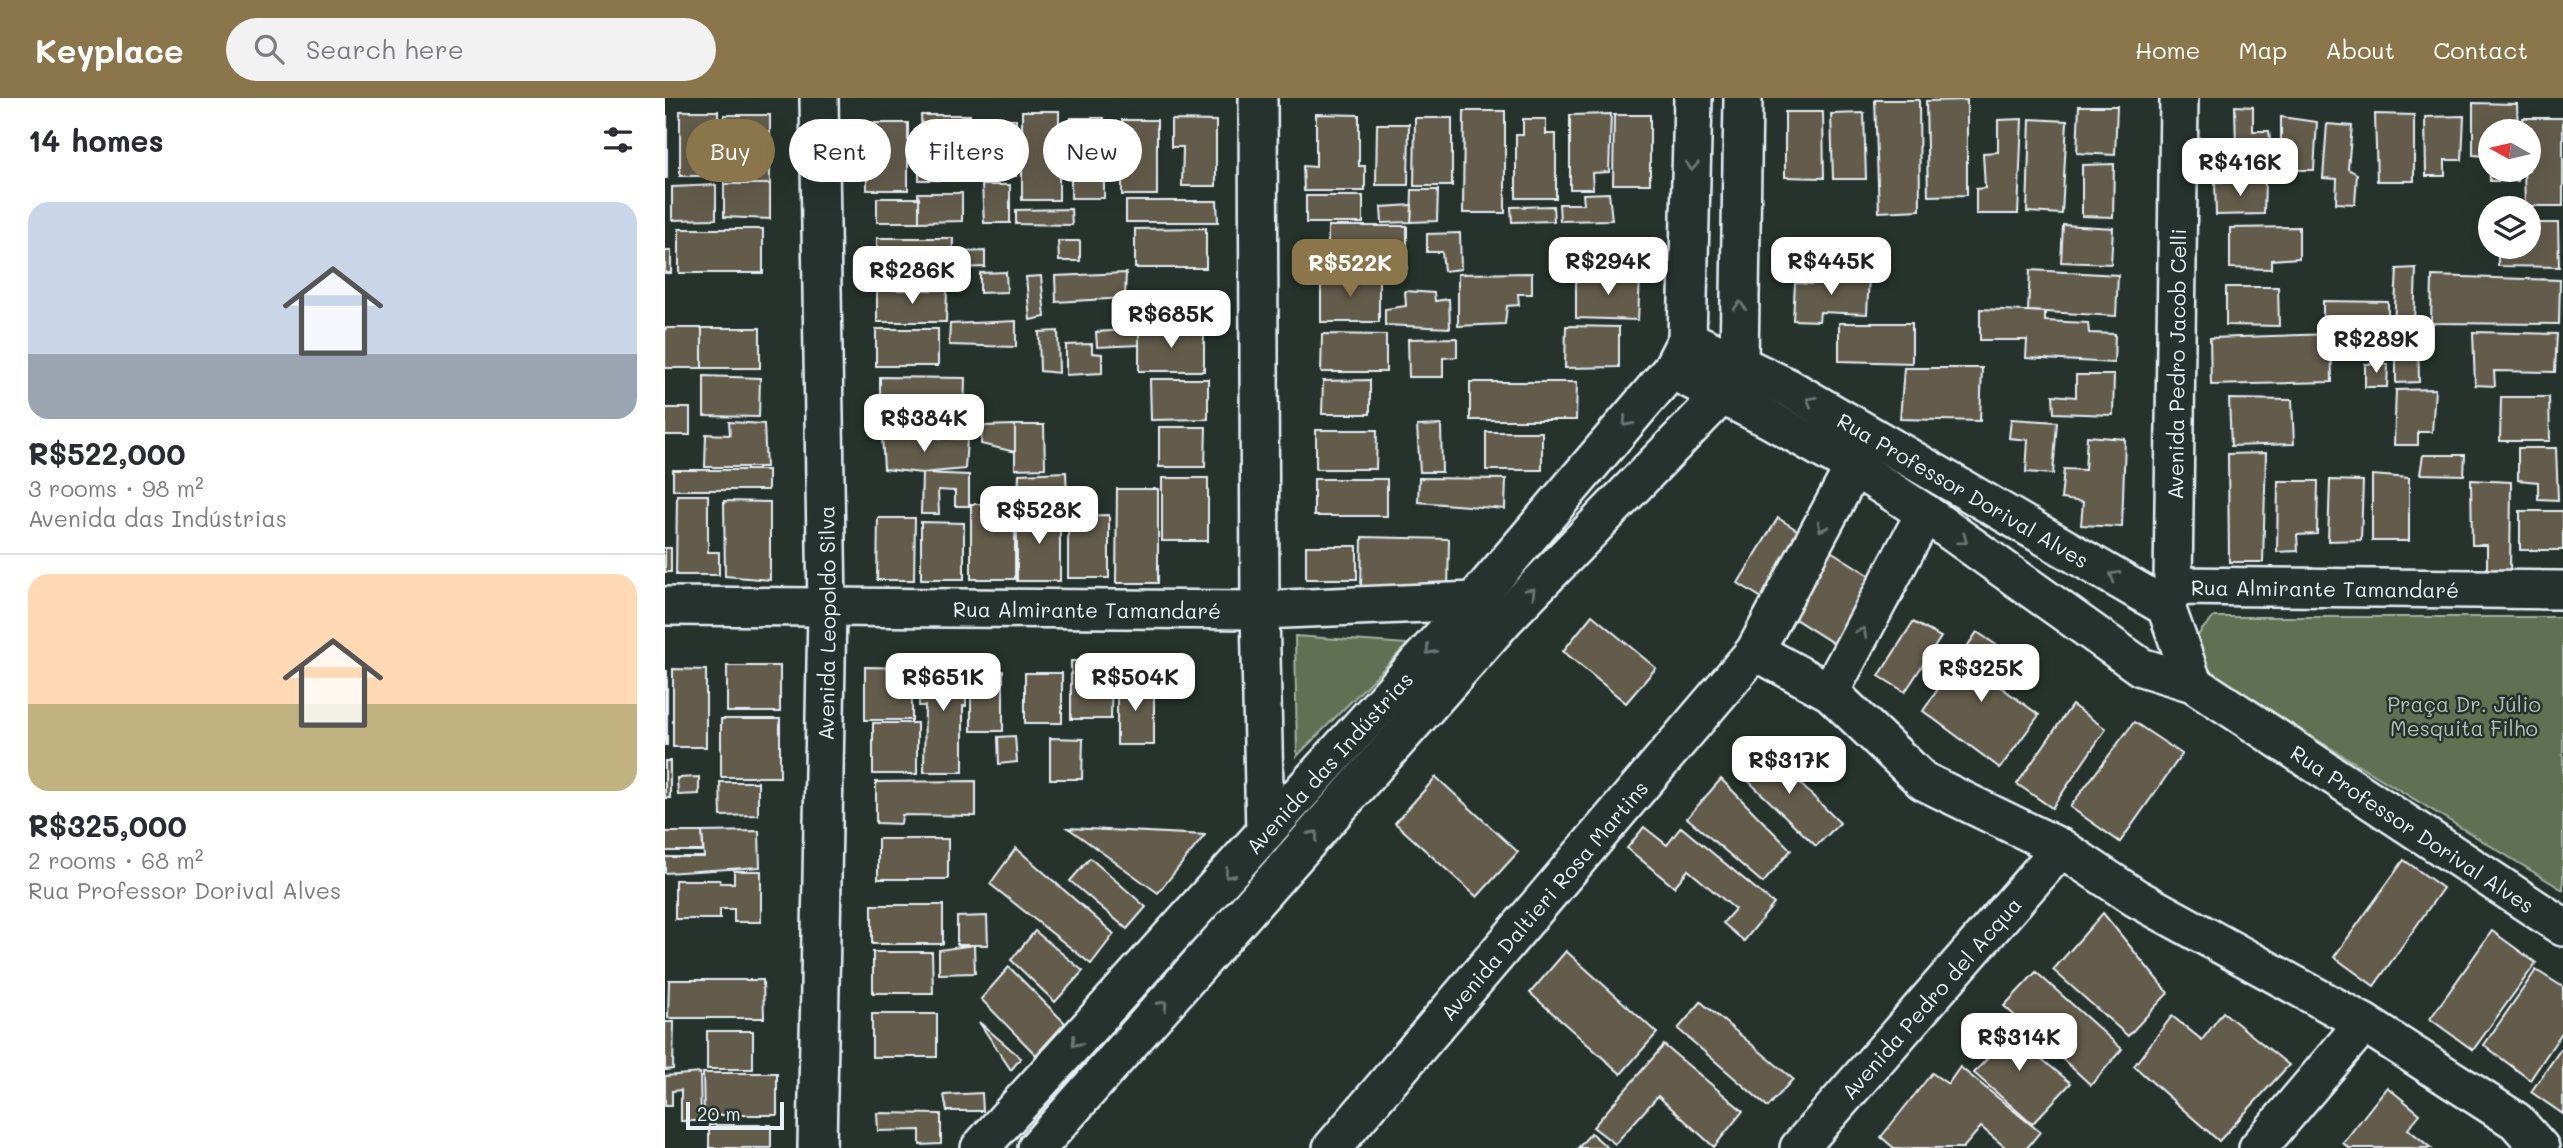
<!DOCTYPE html>
<meta charset="utf-8">
<style>
:root{--surface:#fff;--page:#f2f2f3;--text:#2b2b33;--muted:#7c7c81;--line:#e1e1e2;--accent:#8a764a}
body{margin:0;font-family:Mali,sans-serif;background:var(--page);color:var(--text);height:100vh;display:flex;flex-direction:column;font-size:26px;white-space:nowrap}
*{box-sizing:border-box;margin:0}
p{font-size:23px;color:var(--muted)}
.icon{flex:none;width:38px;height:38px;fill:none;stroke:currentColor;stroke-width:2;stroke-linecap:round;stroke-linejoin:round}
.map{position:relative;flex:1;overflow:hidden}
.sheet{display:flex;flex-direction:column;background:var(--surface);width:665px}
.sheet>*{flex:none}
.guide{position:absolute;left:21px;top:21px;width:665px;height:63px;display:flex;gap:14px}
.needle{width:46px;rotate:278deg}
.fabs{position:absolute;left:1813px;top:21px;display:grid;gap:14px}
.fabs a{display:grid;place-items:center;width:63px;height:63px;border-radius:50%;background:var(--surface);box-shadow:0 7px 28px #0002;font-size:35px}
.scale{position:absolute;left:21px;bottom:18px;width:98px;box-sizing:border-box;padding-left:7px;border:4px solid #e8f1f8;border-top:0;font-size:19px;line-height:24px;white-space:nowrap;color:#e8f1f8;-webkit-text-stroke:5px #26332d;paint-order:stroke}
.price{position:absolute;translate:-50% -60px;padding:0 16px;border-radius:14px;background:#fff;color:#222;font-size:23px;line-height:46px;filter:drop-shadow(0 2px 4px #0008)}
.price::after{content:'';position:absolute;left:50%;top:42px;width:21px;height:16px;margin-left:-10px;background:inherit;clip-path:polygon(0 0,100% 0,50% 100%)}
.price.active{background:var(--accent);color:#fff}
ul{padding:0;list-style:none}
li{display:grid;align-content:center;gap:14px;height:371px;padding:0 28px}
li+li{border-top:2px solid var(--line)}
li span{display:grid;place-items:center;height:217px;border-radius:21px;color:#555}
li>.icon{margin-inline-start:auto}
span .icon{width:126px;height:126px;fill:#fffc;stroke-width:1}
li b{font-size:30px}
h2{display:flex;justify-content:space-between;align-items:center;height:84px;padding:0 28px;font-size:30px}
.pill{padding:0 24px;border-radius:32px;background:var(--surface);box-shadow:0 7px 28px #0002;font-size:24px;line-height:63px}
.pill.active{background:var(--accent);color:#fff}
header{display:flex;align-items:center;gap:42px;box-sizing:border-box;height:98px;padding:0 35px;background:var(--accent);color:#fff}
header strong{font-size:33px}
nav{display:flex;gap:38px;margin-inline-start:auto;font-size:24px}
.search{width:490px;height:63px;background:var(--page);display:flex;align-items:center;gap:18px;box-sizing:border-box;padding:0 24px;border-radius:38px;color:var(--muted);font-size:26px}
main{display:flex;flex:1;min-height:0}
.map>svg:first-child{display:block}
.green{fill:#617152;stroke:#a4b1a5;stroke-width:2}
.building{fill:#645c4c;stroke:#e8f1f8;stroke-width:2}
.lines{fill:none;stroke-linecap:round;stroke-linejoin:round}
.minor-casing{stroke:#e8f1f8;stroke-width:42}
.minor{stroke:#26332d;stroke-width:37}
.oneway{stroke:#6a7674}
.labels{text-anchor:middle;dominant-baseline:central;stroke-width:5;stroke-linejoin:round;paint-order:stroke}
.street-label{font-size:21px;fill:#e8f1f8;stroke:#26332d}
.park-label{font-size:21px;fill:#b2beb6;stroke:#26332d}
</style>
<header>
<strong>Keyplace</strong>
<div class="search"><svg class="icon" aria-label="search" viewBox="0 0 24 24"><circle cx="10" cy="10" r="6"/><path d="M15 15l6 6"/></svg>Search here</div>
<nav><a>Home</a><a>Map</a><a>About</a><a>Contact</a></nav>
</header>
<main>
<section class="sheet">
<h2>14 homes<svg class="icon" aria-label="filters" viewBox="0 0 24 24"><path d="M4 7h16M4 17h16"/><circle cx="9" cy="7" r="2"/><circle cx="15" cy="17" r="2"/></svg></h2>
<ul>
<li><span style="background:linear-gradient(#c9d6e8 70%,#9aa5b1 0)"><svg class="icon" aria-label="home" viewBox="0 0 24 24"><path d="M3 11l9-7 9 7M6 9v11h12V9"/></svg></span><div><b>R$522,000</b><p>3 rooms · 98 m²</p><p>Avenida das Indústrias</p></div></li>
<li><span style="background:linear-gradient(#ffd9b3 60%,#c2b280 0)"><svg class="icon" aria-label="home" viewBox="0 0 24 24"><path d="M3 11l9-7 9 7M6 9v11h12V9"/></svg></span><div><b>R$325,000</b><p>2 rooms · 68 m²</p><p>Rua Professor Dorival Alves</p></div></li>
</ul>
</section>
<div class="map">
<svg width="1898" height="1050" viewBox="0 0 1898 1050">
<rect width="100%" height="100%" fill="#26332d"/>
<filter id="ink" filterUnits="userSpaceOnUse"><feTurbulence type="fractalNoise" baseFrequency=".0143" numOctaves="2"/><feDisplacementMap in="SourceGraphic" scale="14" xChannelSelector="R" yChannelSelector="G"/><feConvolveMatrix kernelMatrix="1 2 1 2 8 2 1 2 1" color-interpolation-filters="sRGB"/></filter>
<g filter="url(#ink)">
<g class="green">
<path d="M1549 519H1898V792L1546 577C1537 568 1527 550 1534 536 1537 530 1545 524 1549 519Z"/>
<polygon points="630,538 743,546 632,658"/>
</g>
<g class="building">
<polygon points="1210,2 1254,2 1255,112 1214,114"/>
<polygon points="1302,2 1302,97 1263,98 1261,3"/>
<polygon points="1808,5 1852,6 1853,33 1825,33 1825,72 1853,72 1853,83 1825,83 1824,58 1808,57"/>
<polygon points="1414,8 1452,8 1450,57 1412,55"/>
<polygon points="1570,8 1588,9 1588,33 1604,33 1606,50 1571,51"/>
<polygon points="15,13 53,13 54,78 15,78"/>
<rect x="357" y="13" width="37" height="89"/>
<polygon points="799,13 840,13 840,115 798,115"/>
<polygon points="1120,14 1158,14 1159,80 1120,79"/>
<polygon points="1199,15 1201,81 1168,81 1166,16"/>
<polygon points="651,16 694,17 694,68 700,68 700,93 639,93 638,68 651,69"/>
<polygon points="946,16 944,74 927,75 928,91 905,91 905,17"/>
<polygon points="1710,16 1749,17 1749,83 1712,83"/>
<rect x="59" y="17" width="46" height="69"/>
<polygon points="256,17 305,17 304,82 254,82 254,51 271,51 270,38 257,38"/>
<polygon points="949,17 985,17 985,86 948,86"/>
<rect x="0" y="18" width="2" height="62"/>
<polygon points="1799,18 1797,62 1780,62 1780,78 1761,78 1760,19"/>
<polygon points="1616,19 1652,24 1649,72 1616,72"/>
<polygon points="406,20 439,20 439,26 453,26 453,49 439,50 439,100 406,100"/>
<polygon points="750,20 787,20 787,88 749,88"/>
<polygon points="1858,20 1898,20 1898,108 1860,108 1859,72 1864,72 1864,33 1859,33"/>
<rect x="317" y="21" width="34" height="57"/>
<polygon points="858,21 881,21 881,36 891,36 891,100 851,100 851,37 858,37"/>
<polygon points="1357,21 1353,116 1311,116 1311,91 1320,90 1318,55 1333,54 1333,22"/>
<polygon points="1365,21 1402,23 1397,116 1362,114"/>
<rect x="457" y="22" width="35" height="75"/>
<polygon points="506,22 551,23 551,88 517,88 518,49 506,49"/>
<rect x="202" y="25" width="41" height="67"/>
<polygon points="712,26 744,26 743,87 711,87"/>
<polygon points="1662,26 1687,28 1683,71 1692,76 1690,106 1671,105 1672,81 1658,80"/>
<polygon points="1449,66 1448,119 1417,118 1417,67"/>
<polygon points="1600,83 1599,116 1551,117 1550,84"/>
<polygon points="59,86 105,86 105,121 59,119"/>
<polygon points="51,87 51,121 7,122 7,89"/>
<polygon points="317,87 345,87 345,125 319,125"/>
<polygon points="747,92 773,92 772,123 746,124"/>
<polygon points="253,95 297,95 297,123 254,124"/>
<polygon points="944,95 947,122 895,123 894,106 919,106 918,96"/>
<rect x="641" y="98" width="57" height="27"/>
<rect x="212" y="100" width="42" height="24"/>
<polygon points="461,103 552,103 553,124 461,124"/>
<polygon points="747,107 746,124 717,125 716,109"/>
<polygon points="888,108 889,123 847,124 846,109"/>
<polygon points="406,111 407,127 351,126 351,112"/>
<polygon points="1864,125 1893,125 1894,169 1833,168 1833,149 1864,149"/>
<polygon points="1398,127 1448,130 1446,166 1396,164"/>
<rect x="663" y="128" width="79" height="43"/>
<polygon points="1634,129 1634,160 1606,162 1606,171 1565,170 1565,130"/>
<polygon points="541,130 541,170 470,170 470,131"/>
<rect x="14" y="131" width="84" height="44"/>
<polygon points="795,135 796,171 779,173 777,154 762,154 762,136"/>
<polygon points="212,140 288,140 287,174 212,174"/>
<polygon points="393,143 415,143 415,163 394,163"/>
<polygon points="1123,144 1214,145 1212,166 1123,166"/>
<rect x="0" y="153" width="6" height="22"/>
<polygon points="320,153 320,169 295,170 295,154"/>
<polygon points="1751,170 1749,227 1729,227 1732,171"/>
<polygon points="1365,172 1453,177 1451,218 1363,213"/>
<polygon points="341,174 342,194 315,195 315,175"/>
<polygon points="461,175 460,200 391,204 390,178"/>
<polygon points="867,175 867,196 853,196 854,207 842,208 840,226 793,228 793,176"/>
<polygon points="1148,177 1204,178 1202,216 1155,214 1154,223 1128,222 1130,185 1147,186"/>
<polygon points="376,178 380,219 365,222 361,179"/>
<polygon points="714,178 714,224 656,224 656,179"/>
<polygon points="911,178 975,178 973,222 911,220"/>
<polygon points="1767,178 1895,182 1894,226 1766,225"/>
<polygon points="1561,189 1613,189 1614,228 1561,227"/>
<polygon points="212,192 282,192 281,224 212,224"/>
<polygon points="740,193 769,195 770,203 784,201 785,230 720,227 720,211 741,208"/>
<polygon points="1658,203 1723,204 1723,227 1658,228"/>
<polygon points="1315,211 1380,214 1380,223 1423,225 1424,235 1450,236 1449,265 1361,260 1362,242 1315,242"/>
<polygon points="351,223 351,249 284,247 285,226"/>
<polygon points="1174,225 1247,225 1247,265 1174,263"/>
<polygon points="901,228 954,229 954,269 900,270"/>
<rect x="0" y="230" width="37" height="40"/>
<rect x="37" y="230" width="58" height="40"/>
<rect x="211" y="231" width="62" height="37"/>
<rect x="474" y="231" width="65" height="42"/>
<polygon points="474,231 474,247 432,249 431,234"/>
<polygon points="393,233 394,275 375,273 374,234"/>
<polygon points="1808,234 1892,236 1890,274 1829,273 1830,288 1810,287"/>
<polygon points="1731,235 1753,235 1754,284 1731,285"/>
<polygon points="657,236 721,237 721,274 656,274"/>
<polygon points="1666,236 1667,284 1546,287 1545,240"/>
<polygon points="792,240 792,259 778,260 778,279 744,279 743,241"/>
<polygon points="427,246 427,255 437,256 437,275 401,277 401,247"/>
<polygon points="1700,266 1723,266 1722,289 1700,289"/>
<polygon points="1239,270 1317,270 1315,323 1235,321"/>
<polygon points="1411,277 1449,277 1448,317 1389,315 1388,297 1411,299"/>
<polygon points="39,278 95,280 94,319 39,318"/>
<polygon points="215,279 300,280 299,321 215,321"/>
<polygon points="485,281 543,281 543,321 486,322"/>
<polygon points="705,282 705,316 657,316 658,283"/>
<polygon points="805,284 912,284 911,322 805,322"/>
<polygon points="1770,291 1767,334 1753,334 1753,347 1729,347 1731,292"/>
<polygon points="1836,299 1884,299 1885,343 1835,343"/>
<polygon points="1564,301 1627,302 1629,346 1566,348"/>
<rect x="0" y="310" width="25" height="27"/>
<polygon points="1346,321 1392,324 1388,376 1361,374 1363,342 1344,340"/>
<polygon points="64,324 99,326 101,369 40,369 41,336 65,337"/>
<polygon points="350,327 379,327 380,370 350,371"/>
<polygon points="350,327 350,354 316,346 317,328"/>
<polygon points="776,327 777,374 755,374 752,328"/>
<polygon points="494,329 541,329 540,369 494,369"/>
<polygon points="651,332 712,332 711,371 651,371"/>
<rect x="821" y="334" width="56" height="38"/>
<polygon points="217,337 302,341 300,371 257,375 219,371"/>
<polygon points="1422,338 1460,341 1457,429 1416,427 1418,404 1396,401 1399,371 1420,372"/>
<polygon points="1853,350 1891,350 1893,402 1873,401 1873,384 1853,382"/>
<polygon points="1601,355 1598,464 1564,464 1563,356"/>
<polygon points="1758,357 1800,357 1799,377 1755,376"/>
<rect x="8" y="372" width="95" height="20"/>
<polygon points="401,374 402,399 353,398 354,376"/>
<polygon points="257,375 304,377 304,408 290,408 290,393 273,392 274,416 256,416"/>
<polygon points="1707,377 1744,380 1744,443 1707,443"/>
<rect x="497" y="380" width="46" height="63"/>
<polygon points="754,380 841,381 840,411 753,404"/>
<rect x="649" y="381" width="73" height="37"/>
<polygon points="1665,382 1698,383 1696,442 1663,443"/>
<polygon points="1806,382 1846,384 1845,475 1822,474 1822,447 1807,447"/>
<polygon points="1613,383 1653,383 1652,436 1632,437 1633,453 1612,454"/>
<polygon points="452,391 493,391 493,485 451,485"/>
<polygon points="12,397 43,397 43,454 54,454 54,477 11,477"/>
<polygon points="59,403 105,404 105,482 60,478"/>
<rect x="306" y="406" width="44" height="75"/>
<rect x="352" y="412" width="43" height="71"/>
<rect x="1855" y="413" width="43" height="39"/>
<polygon points="444,417 444,480 403,480 403,418"/>
<polygon points="213,420 250,420 249,482 212,482"/>
<polygon points="1113,420 1239,499 1198,564 1073,485"/>
<polygon points="256,424 299,425 299,481 256,481"/>
<polygon points="697,439 784,441 783,492 696,491"/>
<rect x="641" y="448" width="51" height="33"/>
<rect x="0" y="450" width="6" height="24"/>
<polygon points="927,517 991,570 961,605 898,553"/>
<polygon points="1248,524 1276,539 1240,594 1214,578"/>
<polygon points="1312,534 1342,554 1326,582 1374,617 1335,670 1258,613"/>
<polygon points="254,561 301,562 301,608 298,608 298,674 259,674 260,608 254,608"/>
<polygon points="406,563 447,563 446,621 406,621"/>
<rect x="62" y="568" width="53" height="46"/>
<polygon points="200,569 247,570 247,622 200,622"/>
<polygon points="8,571 41,572 41,649 8,649"/>
<rect x="0" y="573" width="2" height="74"/>
<rect x="306" y="573" width="32" height="60"/>
<rect x="360" y="575" width="37" height="50"/>
<polygon points="452,583 489,584 489,647 452,647"/>
<polygon points="1407,607 1441,631 1387,710 1352,686"/>
<rect x="56" y="621" width="59" height="58"/>
<polygon points="1469,624 1517,656 1455,744 1405,709"/>
<rect x="208" y="625" width="44" height="51"/>
<polygon points="350,638 352,664 334,666 333,639"/>
<polygon points="385,640 418,641 417,681 385,681"/>
<polygon points="1096,647 1175,725 1151,748 1074,674"/>
<rect x="0" y="663" width="5" height="37"/>
<polygon points="34,679 34,696 13,697 12,680"/>
<polygon points="771,679 853,754 812,799 730,725"/>
<polygon points="1056,681 1126,752 1098,785 1022,720"/>
<polygon points="311,683 311,718 237,717 236,726 211,725 211,684"/>
<polygon points="55,684 93,684 93,717 56,718"/>
<polygon points="979,729 1002,747 1016,729 1109,806 1079,843 1058,825 1070,811 1023,772 1009,789 962,750"/>
<polygon points="403,730 540,737 493,795"/>
<polygon points="94,733 95,769 0,775 0,759 39,759 37,734"/>
<polygon points="0,734 37,734 38,753 0,753"/>
<rect x="213" y="741" width="70" height="40"/>
<polygon points="351,750 449,836 426,866 325,786"/>
<polygon points="425,760 481,809 462,831 405,783"/>
<polygon points="1739,762 1778,790 1709,888 1669,859"/>
<polygon points="69,773 96,773 96,824 69,824 69,811 55,811 55,821 10,821 10,782 55,782 55,785 69,785"/>
<rect x="207" y="807" width="71" height="39"/>
<polygon points="1438,815 1503,895 1463,938 1388,872"/>
<polygon points="322,818 323,847 292,847 292,819"/>
<polygon points="370,833 418,873 390,904 346,862"/>
<polygon points="1827,833 1871,865 1808,952 1765,921"/>
<polygon points="309,847 310,875 274,876 274,852"/>
<polygon points="901,853 992,935 956,976 865,895"/>
<polygon points="208,854 267,854 268,895 208,895"/>
<polygon points="344,869 400,925 371,957 316,901"/>
<polygon points="1871,872 1898,889 1898,933 1865,982 1819,947"/>
<polygon points="1371,874 1457,951 1426,987 1339,908"/>
<polygon points="4,882 98,882 99,920 3,920"/>
<polygon points="1036,904 1128,981 1103,1009 1013,931"/>
<polygon points="1558,914 1624,967 1554,1043 1469,968 1507,918 1537,942"/>
<rect x="207" y="916" width="65" height="43"/>
<polygon points="1326,920 1406,985 1367,1026 1309,975 1329,953 1311,936"/>
<polygon points="0,924 9,924 8,971 0,972"/>
<polygon points="314,924 356,960 346,972"/>
<rect x="42" y="933" width="46" height="38"/>
<polygon points="999,947 1078,1013 1049,1049 993,998 950,1046 928,1029"/>
<polygon points="1898,948 1898,1016 1866,994"/>
<polygon points="1295,969 1375,1034 1362,1050 1341,1050 1316,1029 1298,1050 1229,1050 1216,1039 1267,975 1283,986"/>
<polygon points="35,975 36,1023 16,1023 16,992 7,993 7,1008 0,1008 0,978"/>
<polygon points="38,975 112,975 112,1017 39,1017"/>
<polygon points="1722,989 1755,1016 1743,1031 1766,1050 1684,1050 1678,1045"/>
<polygon points="317,995 318,1013 282,1013 279,997"/>
<polygon points="212,1015 276,1016 276,1046 255,1047 255,1032 213,1033"/>
<rect x="44" y="1027" width="62" height="23"/>
<polygon points="926,1035 943,1050 913,1050"/>
</g>
<g class="lines">
<defs>
<g id="minor">
<polyline points="593,0 595,512 600,735"/>
<path id="s1" d="M1022 241 1124 290 1501 509 1528 585"/>
<path id="s2" d="M1006 272 1104 321 1189 369 1260 415 1476 569 1528 585 1898 829"/>
<path id="s3" d="M1508 488 1514 0"/>
<path id="s4" d="M0 508 595 512 809 503 820 511"/>
<path id="s5" d="M1501 510 1508 488 1898 492"/>
<polyline points="1090,553 1165,594 1258,683 1396,750 1471,800 1699,925 1851,1023 1875,1050"/>
<polyline points="1165,594 1260,415"/>
<path id="s6" d="M152 1050 162 511 154 0"/>
<path id="s7" d="M315 1050 809 503 1006 272 1022 241 1028 0"/>
<polyline points="372,1050 839,522 1057,297 1074,265 1078,0"/>
<path id="s8" d="M667 1050 1090 553 1189 369"/>
<path id="s9" d="M1134 1050 1396 750"/>
<polyline points="1593,1050 1699,925"/>
</g>
</defs>
<use href="#minor" class="minor-casing"/>
<use href="#minor" class="minor"/>
</g>
<defs><path id="oneway-chevron" d="M-2-3.5L2.5 0L-2 3.5" fill="none" stroke-width="1.6" stroke-linecap="round" stroke-linejoin="round" transform="scale(1.75)"/></defs>
<g class="oneway">
<use href="#oneway-chevron" transform="translate(1027 68) rotate(92)"/>
<use href="#oneway-chevron" transform="translate(1075 208) rotate(-89)"/>
<use href="#oneway-chevron" transform="translate(1146 303) rotate(-150)"/>
<use href="#oneway-chevron" transform="translate(962 324) rotate(131)"/>
<use href="#oneway-chevron" transform="translate(1157 429) rotate(118)"/>
<use href="#oneway-chevron" transform="translate(1298 442) rotate(36)"/>
<use href="#oneway-chevron" transform="translate(1449 478) rotate(-150)"/>
<use href="#oneway-chevron" transform="translate(866 494) rotate(-46)"/>
<use href="#oneway-chevron" transform="translate(1197 534) rotate(-62)"/>
<use href="#oneway-chevron" transform="translate(765 552) rotate(132)"/>
<use href="#oneway-chevron" transform="translate(649 737) rotate(-48)"/>
<use href="#oneway-chevron" transform="translate(564 776) rotate(132)"/>
<use href="#oneway-chevron" transform="translate(498 907) rotate(-48)"/>
<use href="#oneway-chevron" transform="translate(411 944) rotate(132)"/>
</g>
</g>
<g class="labels">
<g class="street-label">
<text stroke="none"><textPath href="#s3" startOffset="222">Avenida Pedro Jacob Celli</textPath></text>
<text stroke="none"><textPath href="#s1" startOffset="315">Rua Professor Dorival Alves</textPath></text>
<text stroke="none"><textPath href="#s5" startOffset="175">Rua Almirante Tamandaré</textPath></text>
<text stroke="none"><textPath href="#s4" startOffset="422">Rua Almirante Tamandaré</textPath></text>
<text stroke="none"><textPath href="#s6" startOffset="525">Avenida Leopoldo Silva</textPath></text>
<text stroke="none"><textPath href="#s7" startOffset="520">Avenida das Indústrias</textPath></text>
<text stroke="none"><textPath href="#s2" startOffset="875">Rua Professor Dorival Alves</textPath></text>
<text stroke="none"><textPath href="#s8" startOffset="326">Avenida Daltieri Rosa Martins</textPath></text>
<text stroke="none"><textPath href="#s9" startOffset="200">Avenida Pedro del Acqua</textPath></text>
</g>
<g class="park-label">
<text x="1799" y="605">Praça Dr. Júlio<tspan x="1799" dy="24">Mesquita Filho</tspan></text>
</g>
</g>
</svg>
<div class="fabs">
<a><svg class="needle" viewBox="-14 -14 28 28"><path d="M0-13l5 13h-10z" fill="#e53935"/><path d="M0 13l5-13h-10z" fill="#7c7c81"/></svg></a>
<a><svg class="icon" aria-label="layers" viewBox="0 0 24 24"><path d="M12 4l9 5-9 5-9-5zM3 14l9 5 9-5"/></svg></a>
</div>
<div class="scale">20 m</div>
<b class="price" style="left:1575px;top:100px">R$416K</b>
<b class="price" style="left:943px;top:199px">R$294K</b>
<b class="price" style="left:1166px;top:199px">R$445K</b>
<b class="price active" style="left:685px;top:201px">R$522K</b>
<b class="price" style="left:247px;top:208px">R$286K</b>
<b class="price" style="left:506px;top:252px">R$685K</b>
<b class="price" style="left:1711px;top:277px">R$289K</b>
<b class="price" style="left:259px;top:356px">R$384K</b>
<b class="price" style="left:374px;top:448px">R$528K</b>
<b class="price" style="left:1316px;top:606px">R$325K</b>
<b class="price" style="left:278px;top:615px">R$651K</b>
<b class="price" style="left:470px;top:615px">R$504K</b>
<b class="price" style="left:1124px;top:698px">R$317K</b>
<b class="price" style="left:1354px;top:975px">R$314K</b>
<div class="guide">
<a class="pill active">Buy</a>
<a class="pill">Rent</a>
<a class="pill">Filters</a>
<a class="pill">New</a>
</div>
</div>
</main>
